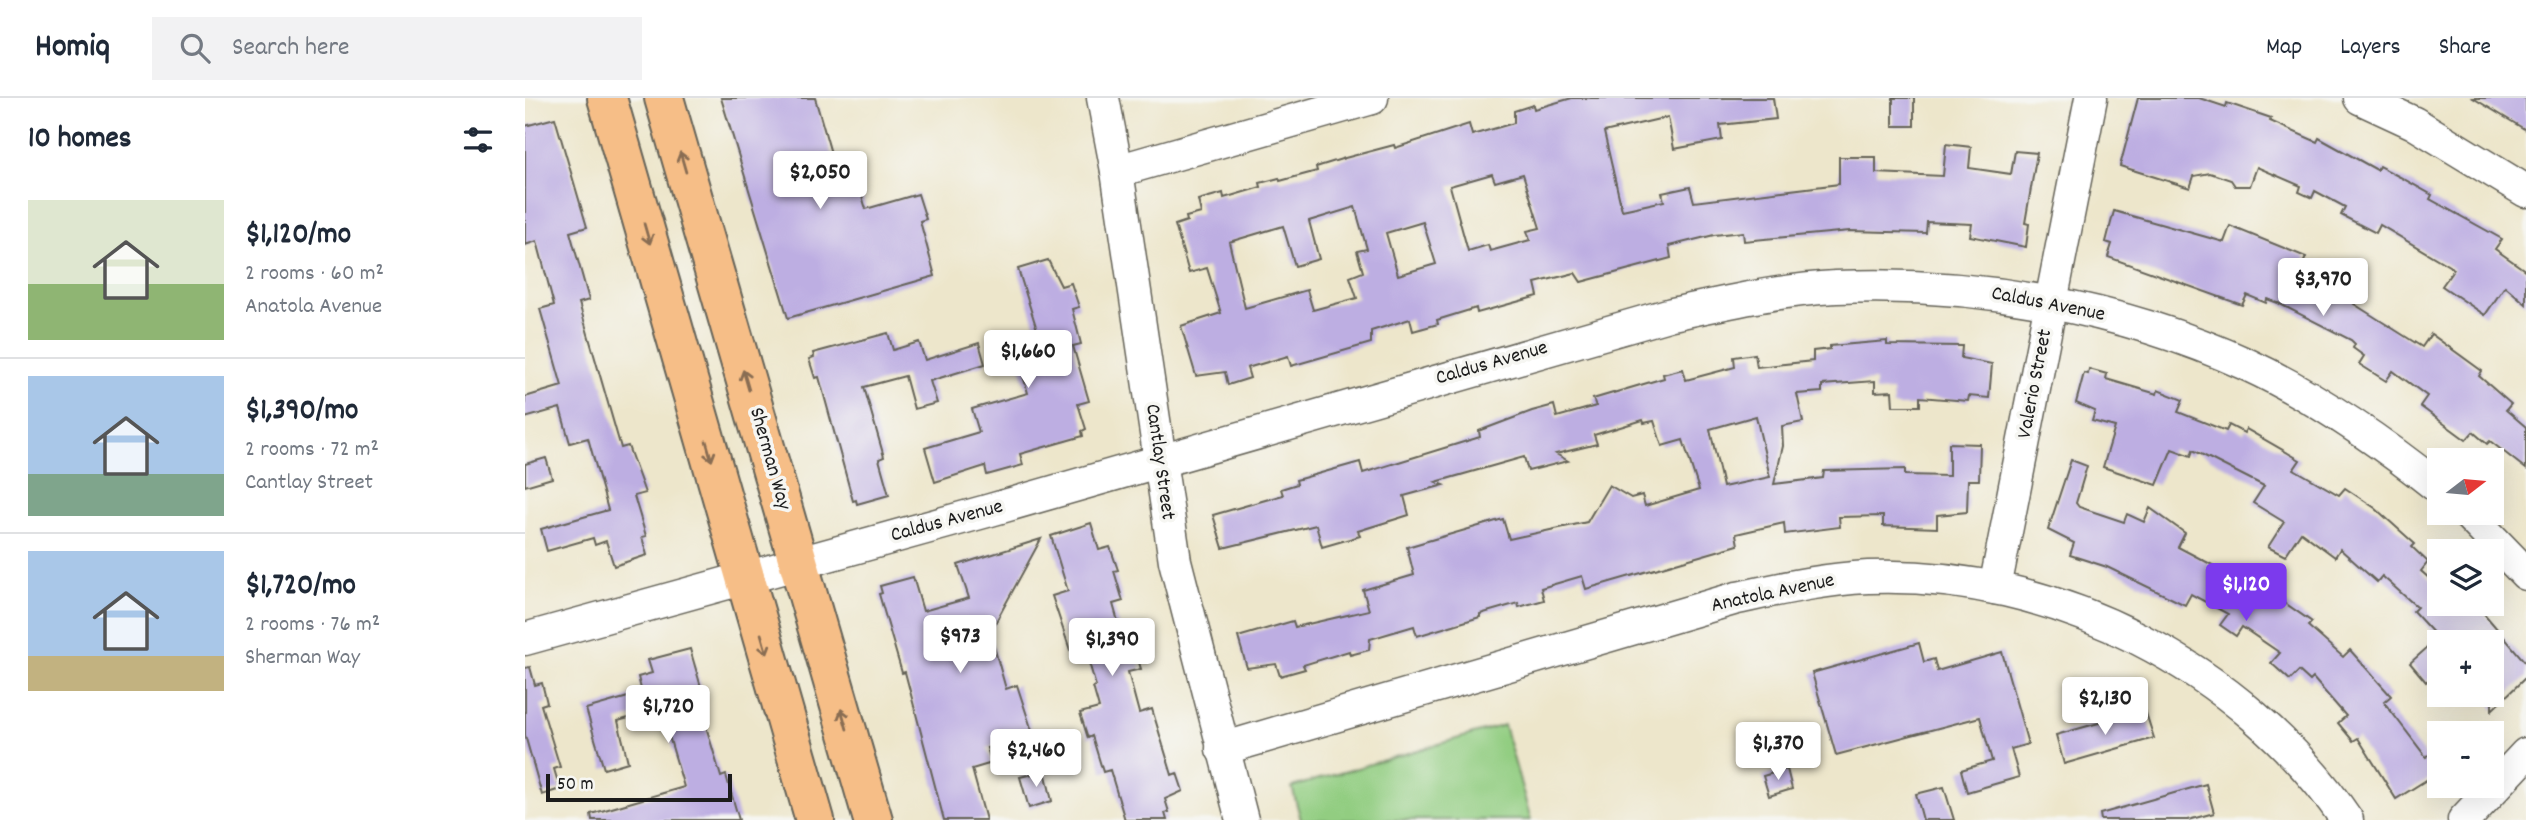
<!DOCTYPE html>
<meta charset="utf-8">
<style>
:root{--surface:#fff;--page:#f2f2f3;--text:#1f2937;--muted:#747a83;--line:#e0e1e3;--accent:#7c3aed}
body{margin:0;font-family:Dekko,sans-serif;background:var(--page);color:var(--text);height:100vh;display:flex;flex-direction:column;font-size:26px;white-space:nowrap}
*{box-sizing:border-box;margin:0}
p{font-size:23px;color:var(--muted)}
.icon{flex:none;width:38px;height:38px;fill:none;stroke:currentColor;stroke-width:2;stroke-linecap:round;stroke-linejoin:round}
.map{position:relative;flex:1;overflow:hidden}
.details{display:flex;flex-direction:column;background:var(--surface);width:525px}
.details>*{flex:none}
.needle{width:46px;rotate:74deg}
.tools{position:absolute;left:1902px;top:350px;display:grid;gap:14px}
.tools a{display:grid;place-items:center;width:77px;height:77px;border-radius:0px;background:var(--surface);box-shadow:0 7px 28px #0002;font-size:35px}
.scale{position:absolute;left:21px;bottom:18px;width:186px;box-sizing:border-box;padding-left:7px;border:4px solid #1c1c1c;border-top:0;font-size:19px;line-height:24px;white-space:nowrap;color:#1c1c1c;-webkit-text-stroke:5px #f6f6f2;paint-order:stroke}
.price{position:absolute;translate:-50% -60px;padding:0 16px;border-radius:7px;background:#fff;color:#222;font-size:23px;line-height:46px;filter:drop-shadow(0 2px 4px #0008)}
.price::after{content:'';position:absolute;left:50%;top:42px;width:21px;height:16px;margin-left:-10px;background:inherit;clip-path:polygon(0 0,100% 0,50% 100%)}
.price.current{background:var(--accent);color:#fff}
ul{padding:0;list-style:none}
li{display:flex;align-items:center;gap:21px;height:175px;padding:0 28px}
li+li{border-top:2px solid var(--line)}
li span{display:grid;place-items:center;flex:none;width:196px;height:140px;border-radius:0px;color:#555}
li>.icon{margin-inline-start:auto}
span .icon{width:84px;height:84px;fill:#fffc;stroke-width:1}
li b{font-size:30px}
h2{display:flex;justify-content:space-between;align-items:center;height:84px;padding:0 28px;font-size:30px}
header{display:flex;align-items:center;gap:42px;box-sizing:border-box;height:98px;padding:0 35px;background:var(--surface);border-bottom:2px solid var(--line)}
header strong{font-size:33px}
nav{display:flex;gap:38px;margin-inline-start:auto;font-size:24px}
.search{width:490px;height:63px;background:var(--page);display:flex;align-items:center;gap:18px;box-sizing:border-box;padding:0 24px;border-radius:0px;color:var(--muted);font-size:26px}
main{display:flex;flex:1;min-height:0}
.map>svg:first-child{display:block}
.green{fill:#92cd81;stroke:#57744e;stroke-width:2}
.building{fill:#bdaee2;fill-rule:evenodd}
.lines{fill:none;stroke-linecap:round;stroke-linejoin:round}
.minor-casing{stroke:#656359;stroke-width:35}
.major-casing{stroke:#656359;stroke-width:42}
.minor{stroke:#fff;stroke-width:32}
.major{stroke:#f6be87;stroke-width:38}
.oneway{stroke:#896d52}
.labels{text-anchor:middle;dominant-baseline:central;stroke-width:7;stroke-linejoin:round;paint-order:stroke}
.street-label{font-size:21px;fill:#1c1c1c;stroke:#f6f6f2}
</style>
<header>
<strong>Homiq</strong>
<div class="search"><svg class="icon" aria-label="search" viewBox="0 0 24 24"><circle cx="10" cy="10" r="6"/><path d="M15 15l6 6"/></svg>Search here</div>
<nav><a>Map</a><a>Layers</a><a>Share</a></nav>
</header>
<main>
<section class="details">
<h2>10 homes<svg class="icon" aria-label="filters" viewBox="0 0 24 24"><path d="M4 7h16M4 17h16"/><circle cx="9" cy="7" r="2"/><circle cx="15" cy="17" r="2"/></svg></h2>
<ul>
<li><span style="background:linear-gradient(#dfe7d0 60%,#8fb573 0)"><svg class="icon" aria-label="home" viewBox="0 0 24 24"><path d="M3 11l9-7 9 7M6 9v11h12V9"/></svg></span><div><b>$1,120/mo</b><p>2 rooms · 60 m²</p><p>Anatola Avenue</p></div></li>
<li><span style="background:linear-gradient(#a9c7e8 70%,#7fa58c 0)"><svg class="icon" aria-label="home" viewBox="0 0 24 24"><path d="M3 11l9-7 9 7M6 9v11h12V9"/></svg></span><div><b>$1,390/mo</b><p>2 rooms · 72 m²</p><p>Cantlay Street</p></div></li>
<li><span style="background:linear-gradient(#a9c7e8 75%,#c2b280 0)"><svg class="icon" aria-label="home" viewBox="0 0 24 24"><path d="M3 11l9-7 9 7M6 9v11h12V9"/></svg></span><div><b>$1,720/mo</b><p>2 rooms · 76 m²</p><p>Sherman Way</p></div></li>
</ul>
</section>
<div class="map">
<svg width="2001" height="722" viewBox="0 0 2001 722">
<rect width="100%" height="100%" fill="#f6f6f2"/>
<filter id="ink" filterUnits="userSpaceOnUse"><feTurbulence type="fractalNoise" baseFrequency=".0143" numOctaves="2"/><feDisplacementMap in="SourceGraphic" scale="14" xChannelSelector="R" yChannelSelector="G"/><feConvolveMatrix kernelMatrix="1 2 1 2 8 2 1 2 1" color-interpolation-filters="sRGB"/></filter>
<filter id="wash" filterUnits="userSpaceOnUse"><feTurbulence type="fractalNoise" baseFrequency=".00686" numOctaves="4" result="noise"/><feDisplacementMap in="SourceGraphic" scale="28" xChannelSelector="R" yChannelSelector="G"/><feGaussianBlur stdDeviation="1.57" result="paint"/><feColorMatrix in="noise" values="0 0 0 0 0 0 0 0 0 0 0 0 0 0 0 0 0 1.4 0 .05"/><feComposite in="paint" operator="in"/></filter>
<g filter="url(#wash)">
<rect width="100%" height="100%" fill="#ede6cb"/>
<polygon class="green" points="979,627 1006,722 776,722 767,689"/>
<g id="blocks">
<g class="building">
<polygon points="196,0 290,0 316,90 333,85 341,111 393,96 401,121 395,123 410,178 263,220"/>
<path d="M1047 0H1248L1251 21 1195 27 1197 42 1149 51 1143 19 1079 34 1097 112 1139 103 1137 95 1165 89 1169 104 1314 86V59H1351V75L1418 78 1421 46 1446 49 1444 70 1486 76 1490 53 1512 55 1500 125 1504 126 1501 149 1445 138 1447 126 1402 124 1401 135 1325 133 1219 143 1218 134 1189 137 1144 148 1146 160 1056 184 1050 175 1010 185 1013 198 952 215 951 210 912 222 913 226 888 233 885 221 846 233V245L766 268 763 258 722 270 725 280 703 287 700 274 671 278 656 228 696 215 682 170 664 175 650 127 662 123 661 119 676 115 673 102 698 95 699 100 736 89 735 85 754 80 755 83 792 73 791 69 820 60 869 47 870 50 944 26 947 37 989 25V13L1008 7 1009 11ZM967 76 970 84 998 76 1015 130 1002 133 1005 142 965 153 963 147 943 153 925 88ZM830 109 842 151 832 153 838 174 825 179 832 200 788 212 782 192 720 210 704 144 758 128 770 168 794 161 784 123ZM898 124 911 166 873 177 861 135Z"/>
<rect x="1368" y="0" width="21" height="28"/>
<polygon points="1613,0 1674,0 1701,9 1702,5 1746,20 1745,23 1792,44 1794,40 1852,72 1854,68 1875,79 1907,97 1905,101 1977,141 1970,151 2001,173 2001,206 1980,188 1960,217 1917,188 1929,171 1855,127 1851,135 1816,117 1820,109 1790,93 1787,100 1774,94 1776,88 1732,69 1725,88 1710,88 1706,82 1685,75 1669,78 1665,90 1595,68"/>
<polygon points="1948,0 2001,0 2001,32 1986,23"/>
<polygon points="30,20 62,129 45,134 64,202 54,205 96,350 103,348 120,395 109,398 121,438 117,439 122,457 89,468 81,443 70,447 68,440 22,453 16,431 83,412 63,340 45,345 35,310 0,320 0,299 37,288 15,211 29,207 12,143 0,147 0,28"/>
<polygon points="1589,113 1699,144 1705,128 1781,159 1778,166 1811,185 1815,177 1838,189 1829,206 1897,249 1906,236 1957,273 1954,278 1986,306 1981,312 2001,329 2001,371 1965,343 1962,346 1948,334 1941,342 1895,308 1902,298 1868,273 1861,283 1834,266 1839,258 1828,250 1830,246 1826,242 1753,205 1742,201 1741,205 1722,197 1717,207 1583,159 1587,146 1581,144"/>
<polygon points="523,162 536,188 546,185 554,209 547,211 556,246 548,248 564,303 553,306 561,331 557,333 558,338 495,356 498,367 462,377 460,368 410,384 400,350 454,334 447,311 503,295 489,247 514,238 493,171"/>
<polygon points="363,235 368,252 394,244 400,262 454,245 460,266 405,283 412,305 389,311 380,278 339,289 359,359 354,361 364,397 332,406 331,402 328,403 294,279 290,280 284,261 289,259 288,255"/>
<path d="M1362 243V247L1437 248 1436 260 1467 266 1464 300 1444 298 1443 303 1395 299V308H1368L1367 293 1350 294V283L1297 287V294L1272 296 1278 324 1257 328 1258 348 1249 386 1298 380 1299 373 1380 371V377L1424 378V345L1455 346 1454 382H1443L1442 414 1412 417V430L1358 428V418L1314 419 1315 429 1260 436 1259 425 1211 436 1213 447 1061 491 1057 478 1016 490 1019 502 994 509 993 505 955 516V519L892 538 889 528 845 541 844 552 825 557 824 553 778 567 780 571 755 578 751 566 722 570 713 539 768 523 770 529 844 512 838 492 889 477 882 449 978 421 984 441 1062 424 1084 387 1106 400 1117 397 1120 408 1174 392 1158 342 1137 348 1129 323 1119 325 1118 322 1069 337 1072 346 1031 356 1043 363 1003 373 999 359 911 384 919 387 879 398 884 417 833 433 835 438 797 449 791 427 698 450 688 417 758 397 756 391 772 386 771 382 835 364 838 375 955 339 954 333 1007 313 1029 307 1032 319 1071 308 1068 301 1139 280 1138 276 1158 271 1161 282 1210 269 1209 259 1230 256 1232 269 1288 263V253L1305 251V248ZM1231 318 1245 379 1198 389 1185 331Z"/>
<polygon points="1564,271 1582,276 1581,281 1632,296 1633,292 1658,302 1653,314 1701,333 1704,327 1719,335 1721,331 1775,362 1769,371 1814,397 1820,390 1850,410 1890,446 1887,449 1903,464 1896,473 1914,489 1914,506 1951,506 2001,565 2001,579 1967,612 1967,544 1914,542 1914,572 1901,584 1885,565 1913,540 1888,513 1892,509 1857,478 1852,484 1815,451 1810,459 1776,434 1760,458 1743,449 1759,424 1728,405 1739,388 1668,352 1666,358 1647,351 1632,387 1578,369 1590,329 1567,323 1570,313 1551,305 1559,275 1563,276"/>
<polygon points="21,360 27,380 0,388 0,366"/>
<polygon points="1546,362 1562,368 1551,405 1554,409 1599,424 1602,416 1619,424 1625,410 1660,435 1653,449 1731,490 1734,487 1787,524 1783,528 1818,559 1825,552 1866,598 1859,604 1901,659 1905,656 1914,674 1871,701 1833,640 1828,643 1813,625 1821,618 1788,580 1785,583 1774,573 1765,582 1746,565 1755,555 1717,529 1711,538 1695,527 1703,516 1666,496 1660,507 1582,469 1545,457 1549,445 1523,432"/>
<polygon points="566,425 574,452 585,449 593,472 589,473 598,503 588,506 600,548 608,545 616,571 603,574 614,615 627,611 647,677 652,675 658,693 640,701 644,714 640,715 642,722 600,722 585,672 578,674 567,638 563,640 555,615 574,610 568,589 571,588 559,548 545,552 527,498 543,493 526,438"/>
<polygon points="516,441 468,529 464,531 481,591 492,587 508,636 462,650 467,665 447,671 461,722 419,722 380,574 377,575 354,496 357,495 355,488 388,479 398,513 444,500 433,467"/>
<polygon points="1394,545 1399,564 1409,561 1412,573 1477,554 1503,646 1486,651 1494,679 1442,694 1436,672 1467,663 1455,619 1311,657 1287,575"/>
<polygon points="165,551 178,596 172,598 196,679 201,677 214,722 67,722 66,716 159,689 136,611 93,623 103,664 79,671 61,611 117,595 113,579 127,575 123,562"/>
<polygon points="5,569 10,587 17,585 22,605 16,607 35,669 29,671 35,691 17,697 0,637 0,570"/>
<polygon points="1620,612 1629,640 1539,666 1531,637"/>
<polygon points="1262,671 1267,691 1244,698 1238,678"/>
<polygon points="520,673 527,703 504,710 495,679"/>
<polygon points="1681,686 1689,715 1663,722 1576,722 1575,716"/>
<polygon points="1419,689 1429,722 1398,722 1391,696"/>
</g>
</g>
</g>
<g filter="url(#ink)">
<use href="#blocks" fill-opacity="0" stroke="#656359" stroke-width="2"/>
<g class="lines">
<defs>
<g id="minor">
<polyline points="578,0 592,73 650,463 717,722"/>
<polyline points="1835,0 1889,25 2001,93"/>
<polyline points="592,73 847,0"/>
<polyline points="1942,415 2001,476"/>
<polyline points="1470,490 1566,0"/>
<path d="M0 541 462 413 1143 217C1199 205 1254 192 1311 189 1450 183 1596 209 1723 267 1792 299 1855 343 1914 390"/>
<path d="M697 651 1212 500C1255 491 1299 481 1343 479 1528 472 1718 569 1822 722"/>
<polyline points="1939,722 2001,656"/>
</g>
<g id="major">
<polyline points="82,0 290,722"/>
<polyline points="139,0 348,722"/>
</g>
</defs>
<use href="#minor" class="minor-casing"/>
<use href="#major" class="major-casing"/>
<use href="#minor" class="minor"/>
<use href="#major" class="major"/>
</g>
<defs><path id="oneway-shaft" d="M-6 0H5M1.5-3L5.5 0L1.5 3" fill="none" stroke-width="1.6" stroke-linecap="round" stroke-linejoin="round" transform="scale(1.75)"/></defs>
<g class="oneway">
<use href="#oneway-shaft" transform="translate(158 64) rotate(-106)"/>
<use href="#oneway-shaft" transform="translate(122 136) rotate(74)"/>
<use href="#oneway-shaft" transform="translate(221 282) rotate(-106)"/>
<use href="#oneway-shaft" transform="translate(184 353) rotate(74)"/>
<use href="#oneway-shaft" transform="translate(239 546) rotate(74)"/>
<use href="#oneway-shaft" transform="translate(319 621) rotate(-106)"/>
</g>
</g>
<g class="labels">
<g class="street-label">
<text transform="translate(1523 207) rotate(11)">Caldus Avenue</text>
<text transform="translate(967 266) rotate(-16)">Caldus Avenue</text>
<text transform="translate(1511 286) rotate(-79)">Valerio Street</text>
<text transform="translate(244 361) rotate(74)">Sherman Way</text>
<text transform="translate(634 364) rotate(82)">Cantlay Street</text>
<text transform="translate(422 424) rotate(-15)">Caldus Avenue</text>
<text transform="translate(1248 496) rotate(-12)">Anatola Avenue</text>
</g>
</g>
</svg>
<div class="tools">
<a><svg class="needle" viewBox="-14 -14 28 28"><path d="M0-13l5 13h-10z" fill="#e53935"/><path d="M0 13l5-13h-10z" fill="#747a83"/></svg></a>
<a><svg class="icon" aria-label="layers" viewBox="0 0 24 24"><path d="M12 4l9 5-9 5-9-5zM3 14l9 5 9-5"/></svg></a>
<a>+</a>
<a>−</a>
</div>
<div class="scale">50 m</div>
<b class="price" style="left:295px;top:113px">$2,050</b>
<b class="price" style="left:1798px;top:220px">$3,970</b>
<b class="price" style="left:503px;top:292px">$1,660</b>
<b class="price current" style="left:1721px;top:525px">$1,120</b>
<b class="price" style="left:435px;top:577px">$973</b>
<b class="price" style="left:587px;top:580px">$1,390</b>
<b class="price" style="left:1580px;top:639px">$2,130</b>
<b class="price" style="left:143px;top:647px">$1,720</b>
<b class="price" style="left:1253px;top:684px">$1,370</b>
<b class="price" style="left:511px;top:691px">$2,460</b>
</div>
</main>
